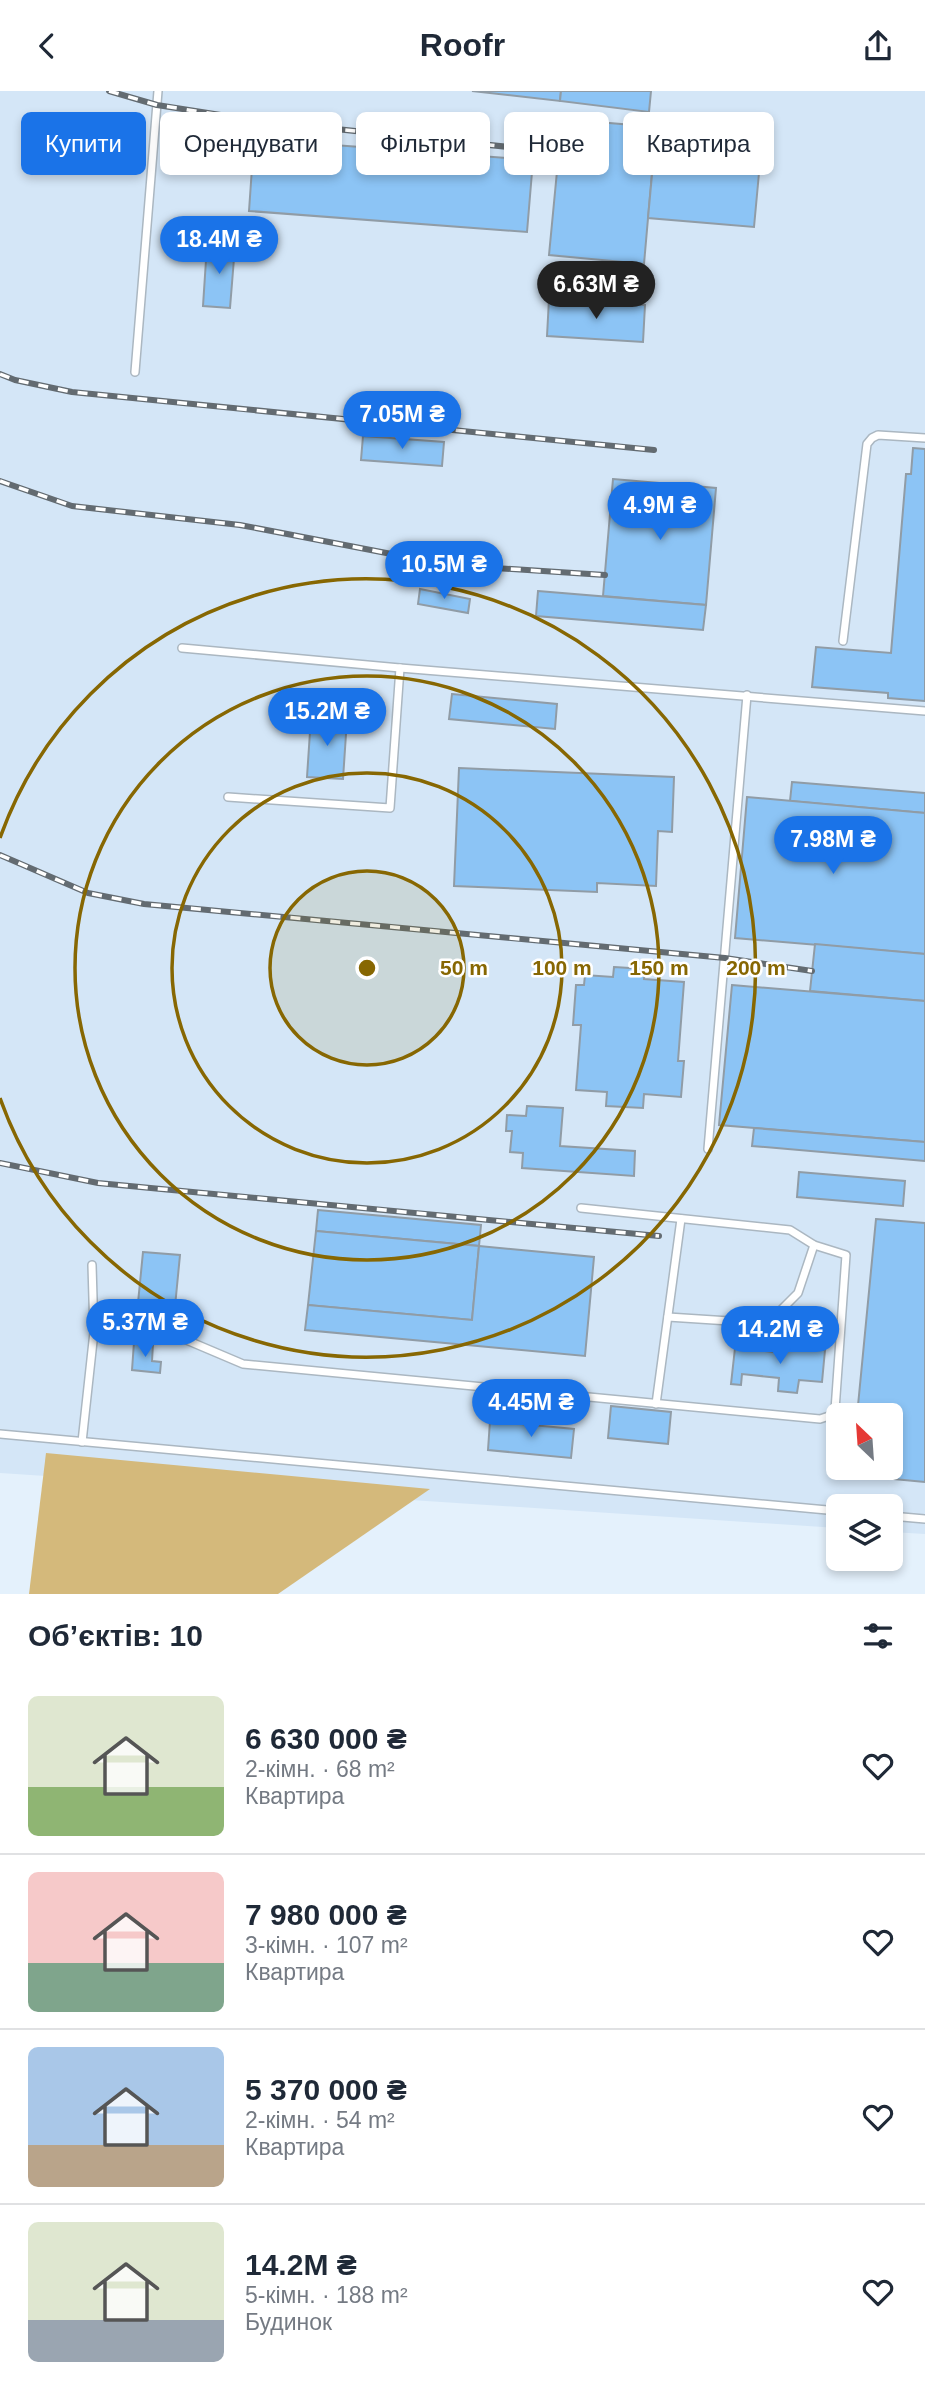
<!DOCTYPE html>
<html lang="uk">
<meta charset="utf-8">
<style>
:root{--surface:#fff;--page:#f2f2f3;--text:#1f2937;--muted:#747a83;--line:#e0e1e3;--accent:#1a73e8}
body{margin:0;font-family:Arial,sans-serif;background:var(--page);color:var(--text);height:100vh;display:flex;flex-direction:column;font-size:26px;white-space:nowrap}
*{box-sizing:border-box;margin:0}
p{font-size:23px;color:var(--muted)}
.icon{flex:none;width:38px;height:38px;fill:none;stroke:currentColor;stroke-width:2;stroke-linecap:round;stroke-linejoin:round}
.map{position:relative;height:1503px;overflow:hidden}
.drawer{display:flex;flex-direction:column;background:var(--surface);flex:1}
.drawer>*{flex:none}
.banner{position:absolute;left:21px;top:21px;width:884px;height:63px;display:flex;gap:14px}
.needle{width:46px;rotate:335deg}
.controls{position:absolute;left:826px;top:1312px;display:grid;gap:14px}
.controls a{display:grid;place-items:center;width:77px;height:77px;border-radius:10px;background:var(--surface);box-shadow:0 4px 10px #0003;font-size:35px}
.price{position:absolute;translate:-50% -60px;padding:0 16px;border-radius:24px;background:var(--accent);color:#fff;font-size:23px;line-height:46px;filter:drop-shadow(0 2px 4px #0008)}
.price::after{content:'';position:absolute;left:50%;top:42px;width:21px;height:16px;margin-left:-10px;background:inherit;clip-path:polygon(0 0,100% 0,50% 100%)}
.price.on{background:#222;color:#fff}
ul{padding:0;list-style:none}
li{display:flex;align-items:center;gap:21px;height:175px;padding:0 28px}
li+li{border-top:2px solid var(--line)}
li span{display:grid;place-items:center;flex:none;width:196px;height:140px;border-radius:10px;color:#555}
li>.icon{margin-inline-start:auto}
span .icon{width:84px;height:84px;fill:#fffc;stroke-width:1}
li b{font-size:30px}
h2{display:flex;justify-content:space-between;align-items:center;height:84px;padding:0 28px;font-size:30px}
.chip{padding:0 24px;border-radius:10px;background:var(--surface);box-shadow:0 4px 10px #0003;font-size:24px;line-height:63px}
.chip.on{background:var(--accent);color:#fff}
header{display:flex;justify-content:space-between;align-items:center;height:91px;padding:0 28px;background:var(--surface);font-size:32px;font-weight:800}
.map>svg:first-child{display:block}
.built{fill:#d4e6f7;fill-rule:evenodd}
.green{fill:#d4b97b}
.building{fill:#8cc4f5;stroke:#909ca6;stroke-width:2}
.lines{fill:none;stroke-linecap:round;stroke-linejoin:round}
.lane-casing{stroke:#abb7c1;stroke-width:10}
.lane{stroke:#fff;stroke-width:7}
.rail-casing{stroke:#636b71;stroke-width:6}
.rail{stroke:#fff;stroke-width:3.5;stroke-dasharray:10;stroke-linecap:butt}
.ring{fill:none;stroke:#876702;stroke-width:3.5}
.centre{fill:#876702;stroke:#fff;stroke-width:3.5}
.ring-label{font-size:21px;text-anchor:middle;font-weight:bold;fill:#876702;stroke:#fff;stroke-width:5;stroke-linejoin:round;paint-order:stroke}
</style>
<header><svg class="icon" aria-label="back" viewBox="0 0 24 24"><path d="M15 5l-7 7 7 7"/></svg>Roofr<svg class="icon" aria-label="share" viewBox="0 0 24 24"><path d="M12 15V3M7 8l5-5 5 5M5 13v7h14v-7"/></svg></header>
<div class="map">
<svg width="925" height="1503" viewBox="0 0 925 1503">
<rect width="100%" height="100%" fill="#e4f1fc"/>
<path class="built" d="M0 0H925V1443L891 1441V1416H838V1437L0 1382ZM838 1325H891V1377H838Z"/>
<polygon class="green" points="46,1362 430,1398 278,1503 29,1503"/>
<g class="building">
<polygon points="472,0 561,0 560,10"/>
<polygon points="561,0 651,0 649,21 560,10"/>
<polygon points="562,28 656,36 644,173 549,164"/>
<polygon points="254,48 533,69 527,141 249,120"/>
<polygon points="653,73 759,82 754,136 648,127"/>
<polygon points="207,154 235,155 230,217 203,215"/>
<polygon points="549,208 645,214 643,251 547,245"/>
<polygon points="363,345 444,351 442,375 361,369"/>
<polygon points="913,357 925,358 925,610 888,607 888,602 812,596 816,556 891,562 906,383 911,383"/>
<polygon points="613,388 716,397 706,514 603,505"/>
<polygon points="420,498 470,508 468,522 418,513"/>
<polygon points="538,500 706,514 703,539 536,525"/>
<polygon points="452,603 557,613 555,638 449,628"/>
<polygon points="311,626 347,628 343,688 307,686"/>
<polygon points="459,677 674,686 672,741 658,740 656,795 597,792 597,801 454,795"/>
<polygon points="792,691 925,702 925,722 790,710"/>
<polygon points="747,706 925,722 925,863 735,847"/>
<polygon points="815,853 925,863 925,910 810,900"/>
<polygon points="614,876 645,878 644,888 684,891 678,970 684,970 681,1006 644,1003 643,1017 606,1015 607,1001 576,999 581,934 573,934 576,894 584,894 585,884 613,886"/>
<polygon points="732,894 925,910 925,1051 719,1034"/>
<polygon points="527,1015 563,1017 560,1055 635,1060 634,1085 522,1077 523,1062 510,1061 512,1040 506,1040 507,1024 526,1025"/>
<polygon points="754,1037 925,1051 925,1070 752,1055"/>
<polygon points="799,1081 905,1090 903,1115 797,1106"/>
<polygon points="318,1119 481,1134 479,1155 316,1140"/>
<polygon points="876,1128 925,1132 925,1391 852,1384 852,1377 891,1377 891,1325 857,1325"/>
<polygon points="316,1140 479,1155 472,1229 308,1214"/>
<polygon points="479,1155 594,1166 585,1265 305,1239 308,1214 472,1229"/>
<polygon points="143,1161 180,1164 173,1236 136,1232"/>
<polygon points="134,1251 153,1253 152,1270 161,1271 160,1282 132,1279"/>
<polygon points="783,1254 825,1259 822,1291 799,1289 797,1302 778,1300 779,1287 742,1283 741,1294 731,1293 735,1257 783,1262"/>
<polygon points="611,1315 671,1321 668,1353 608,1347"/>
<polygon points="490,1330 574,1338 571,1367 488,1359"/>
</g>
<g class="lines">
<defs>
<g id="lane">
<polyline points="135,281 158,0"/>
<polyline points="843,550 867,353 872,347 878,344 925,347"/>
<polyline points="182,557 400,577 925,620"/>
<polyline points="228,706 390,717 400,577"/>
<polyline points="708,1058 747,604"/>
<polyline points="668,1226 760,1232 770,1230 798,1202 814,1154"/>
<polyline points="94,1241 184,1248 243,1273 820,1328 829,1325 835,1319 846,1164 814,1154 790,1139 581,1117"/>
<polyline points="656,1313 681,1128"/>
<polyline points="0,1343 838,1420"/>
<polyline points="82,1351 94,1241 92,1174"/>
<polyline points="891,1425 925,1428"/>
</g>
</defs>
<use href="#lane" class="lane-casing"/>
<use href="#lane" class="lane"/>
<defs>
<g id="rail">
<polyline points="109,0 157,14 259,30 528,58"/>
<polyline points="0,283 15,289 72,301 654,359"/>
<polyline points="0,390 72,415 240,434 449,474 605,484"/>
<polyline points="0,764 88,802 144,813 725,867 812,880"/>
<polyline points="0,1072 98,1092 659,1145"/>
</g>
</defs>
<use href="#rail" class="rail-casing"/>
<use href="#rail" class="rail"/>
</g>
<circle cx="367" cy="877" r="97" fill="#876702" fill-opacity=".12"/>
<g class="ring">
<circle cx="367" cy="877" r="97"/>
<circle cx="367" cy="877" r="195"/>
<circle cx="367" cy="877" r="292"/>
<path d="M0 747A389 389 0 1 1 0 1007"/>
</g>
<circle cx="367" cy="877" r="10" class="centre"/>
<g class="ring-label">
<text x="464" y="884">50 m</text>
<text x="562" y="884">100 m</text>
<text x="659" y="884">150 m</text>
<text x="756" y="884">200 m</text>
</g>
</svg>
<div class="controls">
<a><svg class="needle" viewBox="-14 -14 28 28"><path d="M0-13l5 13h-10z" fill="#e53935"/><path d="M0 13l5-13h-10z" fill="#747a83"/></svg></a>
<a><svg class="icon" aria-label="layers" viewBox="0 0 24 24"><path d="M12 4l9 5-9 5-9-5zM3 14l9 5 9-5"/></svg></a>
</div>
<b class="price" style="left:219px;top:185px">18.4M ₴</b>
<b class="price on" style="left:596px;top:230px">6.63M ₴</b>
<b class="price" style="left:402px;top:360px">7.05M ₴</b>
<b class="price" style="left:660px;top:451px">4.9M ₴</b>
<b class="price" style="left:444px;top:510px">10.5M ₴</b>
<b class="price" style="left:327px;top:657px">15.2M ₴</b>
<b class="price" style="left:833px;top:785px">7.98M ₴</b>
<b class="price" style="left:145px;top:1268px">5.37M ₴</b>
<b class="price" style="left:780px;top:1275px">14.2M ₴</b>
<b class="price" style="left:531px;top:1348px">4.45M ₴</b>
<div class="banner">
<a class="chip on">Купити</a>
<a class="chip">Орендувати</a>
<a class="chip">Фільтри</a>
<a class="chip">Нове</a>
<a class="chip">Квартира</a>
</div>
</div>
<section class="drawer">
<h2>Об’єктів: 10<svg class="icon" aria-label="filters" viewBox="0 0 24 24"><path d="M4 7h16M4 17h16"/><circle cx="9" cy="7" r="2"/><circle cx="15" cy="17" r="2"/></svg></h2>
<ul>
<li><span style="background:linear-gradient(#dfe7d0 65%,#8fb573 0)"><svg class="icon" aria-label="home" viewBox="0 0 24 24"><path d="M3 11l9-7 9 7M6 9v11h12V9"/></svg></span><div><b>6 630 000 ₴</b><p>2-кімн. · 68 m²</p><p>Квартира</p></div><svg class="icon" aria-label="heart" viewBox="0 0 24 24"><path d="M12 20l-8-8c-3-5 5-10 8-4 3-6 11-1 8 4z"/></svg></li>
<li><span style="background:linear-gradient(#f6c9c9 65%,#7fa58c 0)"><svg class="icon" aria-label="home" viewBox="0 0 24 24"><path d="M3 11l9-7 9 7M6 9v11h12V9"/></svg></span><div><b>7 980 000 ₴</b><p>3-кімн. · 107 m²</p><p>Квартира</p></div><svg class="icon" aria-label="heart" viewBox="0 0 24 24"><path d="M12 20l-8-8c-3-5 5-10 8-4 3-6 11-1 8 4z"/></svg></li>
<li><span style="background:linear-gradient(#a9c7e8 70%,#b9a48a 0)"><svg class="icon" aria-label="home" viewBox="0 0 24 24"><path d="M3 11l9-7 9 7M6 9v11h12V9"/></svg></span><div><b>5 370 000 ₴</b><p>2-кімн. · 54 m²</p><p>Квартира</p></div><svg class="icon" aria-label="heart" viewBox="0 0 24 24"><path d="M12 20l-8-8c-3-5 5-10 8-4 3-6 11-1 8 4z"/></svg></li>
<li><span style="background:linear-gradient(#dfe7d0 70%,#9aa5b1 0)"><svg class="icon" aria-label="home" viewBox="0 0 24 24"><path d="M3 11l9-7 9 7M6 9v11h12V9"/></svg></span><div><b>14.2M ₴</b><p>5-кімн. · 188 m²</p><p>Будинок</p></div><svg class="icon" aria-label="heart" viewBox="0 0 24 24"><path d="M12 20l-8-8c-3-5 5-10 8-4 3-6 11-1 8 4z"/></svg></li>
</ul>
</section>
